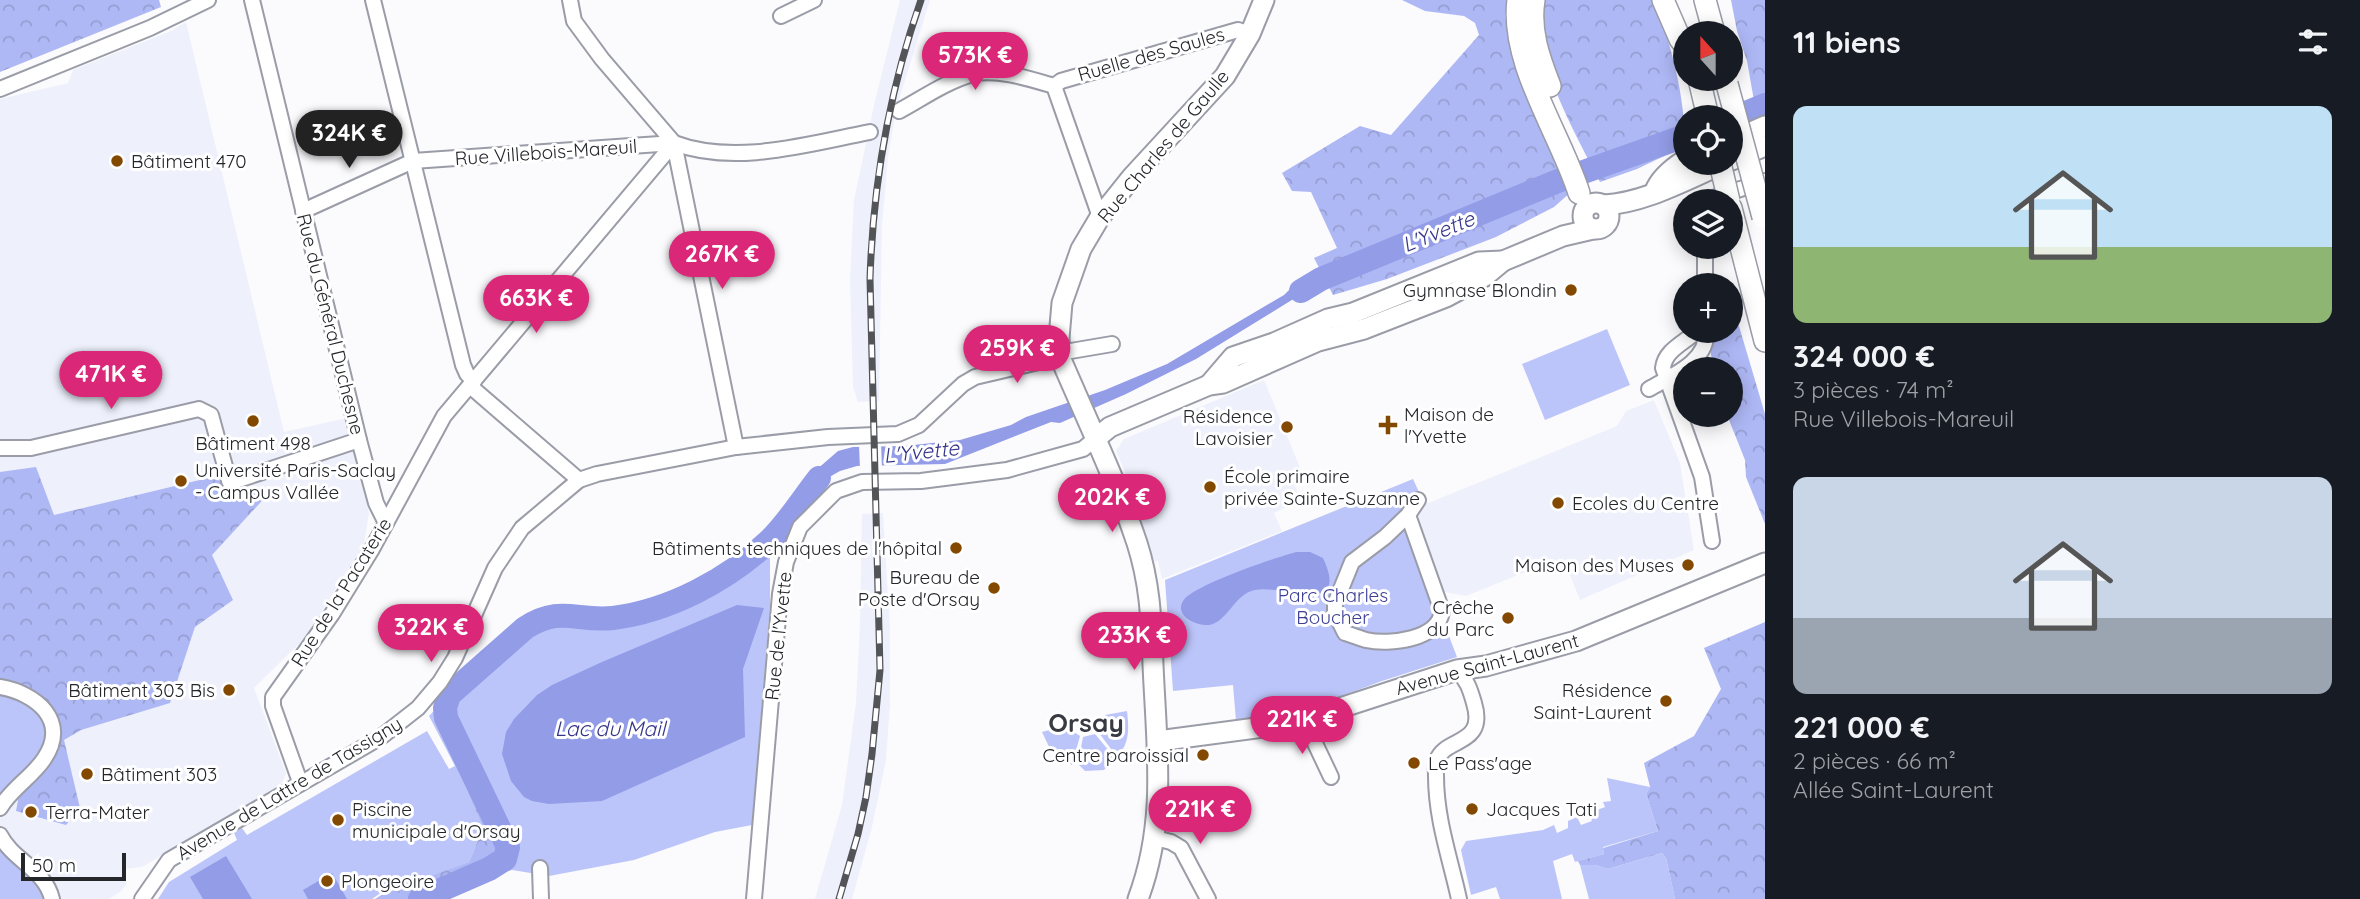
<!DOCTYPE html>
<html lang="fr">
<meta charset="utf-8">
<style>
:root{--surface:#171b24;--page:#20242c;--text:#f1f3f6;--muted:#9ea1a6;--accent:#db2777}
body{margin:0;font-family:Quicksand,sans-serif;background:var(--page);color:var(--text);height:100vh;display:flex;flex-direction:column;font-size:26px;white-space:nowrap}
*{box-sizing:border-box;margin:0}
p{font-size:23px;color:var(--muted)}
.icon{flex:none;width:38px;height:38px;fill:none;stroke:currentColor;stroke-width:2;stroke-linecap:round;stroke-linejoin:round}
.map{position:relative;flex:1;overflow:hidden}
.panel{display:flex;flex-direction:column;background:var(--surface);width:595px}
.panel>*{flex:none}
.needle{width:46px;rotate:339deg}
.buttons{position:absolute;left:1673px;top:21px;display:grid;gap:14px}
.buttons a{display:grid;place-items:center;width:70px;height:70px;border-radius:50%;background:var(--surface);box-shadow:0 4px 18px #0003;font-size:35px}
.scale{position:absolute;left:21px;bottom:18px;width:105px;box-sizing:border-box;padding-left:7px;border:4px solid #25262a;border-top:0;font-size:19px;line-height:24px;white-space:nowrap;color:#25262a;-webkit-text-stroke:5px #fff;paint-order:stroke}
.price{position:absolute;translate:-50% -60px;padding:0 16px;border-radius:24px;background:var(--accent);color:#fff;font-size:23px;line-height:46px;filter:drop-shadow(0 2px 4px #0008)}
.price::after{content:'';position:absolute;left:50%;top:42px;width:21px;height:16px;margin-left:-10px;background:inherit;clip-path:polygon(0 0,100% 0,50% 100%)}
.price.current{background:#222;color:#fff}
ul{padding:0;list-style:none}
li{display:grid;align-content:center;gap:14px;height:371px;padding:0 28px}
li span{display:grid;place-items:center;height:217px;border-radius:14px;color:#555}
li>.icon{margin-inline-start:auto}
span .icon{width:126px;height:126px;fill:#fffc;stroke-width:1}
li b{font-size:30px}
h2{display:flex;justify-content:space-between;align-items:center;height:84px;padding:0 28px;font-size:30px}
main{display:flex;flex:1;min-height:0}
.map>svg:first-child{display:block}
.built{fill:#eef1fc}
.green{fill:#bcc5fa}
.forest{fill:url(#forest-crowns)}
.water{fill:#929ce7}
.pier{fill:#fbfbfe}
.lines{fill:none;stroke-linecap:round;stroke-linejoin:round}
.river{stroke:#929ce7;stroke-width:24}
.minor-casing{stroke:#9a9ca7;stroke-width:18}
.major-casing{stroke:#9a9ca7;stroke-width:23}
.highway-casing{stroke:#9a9ca7;stroke-width:24}
.minor{stroke:#fff;stroke-width:14}
.major{stroke:#fff;stroke-width:19}
.highway{stroke:#fff;stroke-width:21}
.rail-casing{stroke:#535458;stroke-width:7}
.rail{stroke:#fff;stroke-width:4.5;stroke-dasharray:13;stroke-linecap:butt}
.highway-bridge-casing{stroke:#9a9ca7;stroke-width:24;stroke-linecap:butt}
.highway-bridge{stroke:#fff;stroke-width:21}
.poi-dot{fill:#834900;stroke:#fff;stroke-width:2.5}
.labels{text-anchor:middle;dominant-baseline:central;stroke-width:6;stroke-linejoin:round;paint-order:stroke}
.street-label{font-size:19px;fill:#25262a;stroke:#fff}
.poi-label{font-size:19px;fill:#25262a;stroke:#fff;text-anchor:start}
.park-label{font-size:19px;fill:#3c3f95;stroke:#fff}
.water-label{font-size:21px;font-style:italic;fill:#34348a;stroke:#fff}
.district-label{font-size:26px;font-weight:bold;fill:#393b43;stroke:#fff}
</style>
<main>
<div class="map">
<svg width="1765" height="899" viewBox="0 0 1765 899">
<defs>
<pattern id="forest-crowns" width="20" height="18" patternUnits="userSpaceOnUse" patternTransform="scale(1.75)"><rect width="20" height="18" fill="#aeb8f5"/><path d="M2 6a3 3 0 1 1 6 0M12 15a3 3 0 1 1 6 0" fill="none" stroke="#969ed2"/></pattern>
</defs>
<rect width="100%" height="100%" fill="#fbfbfe"/>
<g class="built">
<polygon points="900,0 930,0 896,109 888,158 882,225 879,401 858,402 853,387 850,279 854,200 874,105"/>
<polygon points="186,22 284,432 347,418 369,513 364,544 305,638 254,688 286,773 281,786 142,867 125,869 126,885 120,892 109,899 0,899 0,99 68,83 73,70 171,31"/>
<polygon points="1264,380 1303,475 1292,479 1301,500 1274,513 1282,531 1162,579 1158,561 1155,562 1121,479 1127,476 1116,451 1124,439"/>
<polygon points="1654,400 1680,463 1694,550 1580,600 1565,563 1555,560 1466,596 1439,591 1414,516 1421,506 1617,426 1626,411"/>
<polygon points="883,513 890,630 890,704 886,760 872,827 852,899 815,899 842,805 856,703 860,623 862,514"/>
</g>
<g class="green">
<polygon points="1607,329 1630,385 1545,420 1522,364"/>
<polygon points="1413,479 1424,503 1402,513 1457,657 1382,681 1304,710 1236,721 1233,685 1173,691 1165,580"/>
<polygon points="770,540 770,606 752,825 715,832 634,860 549,876 512,870 473,803 483,828 469,862 425,880 382,892 372,899 158,899 169,882 237,840 234,833 242,828 247,835 427,731 449,769 455,766 429,716 449,695 536,621 570,616 608,619 656,609 718,580"/>
<polygon points="0,687 44,706 52,740 0,810"/>
<path d="M1127 711C1129 729 1130 743 1117 757L1099 733 1105 726V715Z"/>
<polygon points="1068,725 1071,730 1080,736 1072,765 1052,753 1042,732"/>
<polygon points="1095,734 1115,758 1104,770 1085,771 1078,764 1083,737"/>
<polygon points="1607,778 1650,787 1646,794 1658,831 1603,847 1604,854 1575,862 1572,854 1553,861 1562,899 1500,899 1496,887 1471,895 1461,850 1466,841 1543,830 1554,825 1557,833 1568,828 1568,821 1577,817 1581,825 1592,821 1589,813 1605,807 1603,802 1611,801"/>
<polygon points="0,834 48,899 0,899"/>
<polygon points="1662,853 1666,858 1675,899 1589,899 1580,865 1595,865 1608,869"/>
</g>
<g class="forest">
<polygon points="0,0 159,0 161,7 0,72"/>
<polygon points="1402,0 1508,0 1505,15 1512,57 1571,192 1554,207 1496,237 1387,279 1333,295 1314,258 1337,248 1311,192 1292,191 1282,173 1360,126 1391,135 1479,35 1475,23 1464,16 1425,11"/>
<path d="M1542 0H1654C1672 47 1685 96 1685 146L1637 169 1600 182C1578 139 1545 81 1540 32 1539 22 1541 10 1542 0Z"/>
<polygon points="1731,0 1765,0 1765,130 1759,129 1747,61 1737,31"/>
<polygon points="1731,299 1765,414 1765,524 1746,477 1745,460 1727,415 1731,415 1731,369 1714,369 1706,331 1731,331"/>
<polygon points="36,467 54,515 208,478 270,492 212,555 233,600 195,627 170,703 81,730 64,740 80,808 66,825 16,811 21,784 52,740 44,706 0,689 0,472"/>
<polygon points="1765,622 1765,899 1675,899 1666,858 1662,853 1608,869 1595,865 1580,865 1578,861 1604,854 1603,848 1658,831 1646,794 1650,787 1644,763 1694,736 1721,689 1704,648"/>
<polygon points="467,789 512,870 470,880 431,899 375,899 383,894 469,862 483,828"/>
</g>
<g class="water">
<polygon points="1324,270 1334,284 1295,298 1196,359 1126,394 1060,423 1051,422 945,464 857,466 840,471 824,480 806,507 794,500 815,471 838,451 853,447 904,446 960,440 1011,425 1026,417 1105,390 1167,364 1284,295 1294,285"/>
<path d="M1296 552H1310L1323 558C1351 618 1282 584 1255 590 1234 594 1228 622 1209 625 1197 626 1174 616 1183 601 1193 585 1275 558 1296 552Z"/>
<polygon points="737,605 764,608 743,669 745,737 602,801 549,804 532,801 524,797 511,781 502,754 506,732 514,719 537,695 552,685 602,662"/>
<polygon points="226,856 252,899 203,899 190,877"/>
<polygon points="332,873 347,899 308,899 303,890"/>
</g>
<polygon class="pier" points="881,443 882,469 860,470 859,444"/>
<g class="lines">
<g class="river">
<polyline points="1731,119 1765,105"/>
<polyline points="1301,291 1321,279 1558,181 1685,136"/>
<path d="M420 899 489 869 505 859 508 847 446 718 445 708 449 695 525 628C561 605 576 622 613 618 669 611 728 580 769 541 788 523 803 498 819 478"/>
</g>
<defs>
<g id="minor">
<polyline points="252,0 359,440 376,503 386,523"/>
<polyline points="373,0 463,365 467,374 474,381"/>
<polyline points="570,0 574,21 602,59 674,143 736,447"/>
<polyline points="781,16 814,0"/>
<polyline points="1054,86 1061,81 1238,30 1250,34"/>
<polyline points="1054,86 1100,217"/>
<polyline points="0,89 150,28 208,0"/>
<path d="M899 111C923 98 947 81 973 74 997 68 1030 79 1054 86"/>
<polyline points="1712,201 1713,198 1765,181"/>
<path d="M303 211 413 161 674 143C735 166 808 144 870 132"/>
<polyline points="1705,285 1705,247"/>
<path d="M1697 331C1684 343 1665 350 1663 368L1702 477 1712 541"/>
<polyline points="1059,353 1112,344"/>
<polyline points="470,386 579,480"/>
<path d="M1649 389C1671 376 1709 361 1706 331"/>
<polyline points="0,448 31,448 199,409 211,415 229,481 232,482 359,440"/>
<path d="M1408 515 1385 537 1352 562 1335 604V613L1345 633C1352 635 1359 638 1366 640 1389 645 1439 640 1442 611L1408 515 1418 500"/>
<path d="M1457 670C1467 680 1470 689 1474 703 1487 746 1445 737 1437 760 1435 764 1436 772 1436 776 1436 819 1450 858 1459 899"/>
<path d="M0 687C36 693 70 721 44 759 32 777 11 789 0 808"/>
<polyline points="1304,720 1331,777"/>
<polyline points="300,782 273,706 273,697 332,614 372,549 444,416 674,143"/>
<path d="M0 835C13 861 45 869 52 899"/>
<polyline points="1155,838 1171,842 1181,848 1208,899"/>
<polyline points="540,868 541,899"/>
<polyline points="142,899 169,860 381,737 418,708 440,682 455,658 495,568 522,528 579,480 597,474 736,447 828,437 898,434 919,425 963,384 975,377 1060,357"/>
<polyline points="754,899 780,594 786,562 800,527 836,491 862,482 921,481 1007,470 1083,449 1095,439"/>
</g>
<g id="major">
<polyline points="1731,141 1765,126"/>
<polyline points="1732,160 1765,146"/>
<path d="M1655 191C1660 178 1674 167 1685 160"/>
<circle cx="1596" cy="216" r="13"/>
<path d="M1604 205C1645 203 1687 179 1725 163"/>
<polyline points="1209,385 1233,357 1274,343 1328,319 1353,313 1479,262 1503,261"/>
<polyline points="1095,439 1110,427 1209,385 1223,383 1318,341 1364,329 1446,297 1485,276 1503,261 1563,236 1593,229"/>
<polyline points="1158,741 1294,723 1457,670 1486,666 1576,641 1765,563"/>
<path d="M1138 899C1165 827 1158 760 1154 685 1151 634 1153 593 1137 543 1116 480 1086 418 1060 357L1059 338 1062 303 1081 249 1100 217 1132 177 1225 76 1250 34 1264 0"/>
</g>
<g id="highway">
<path d="M1518 0C1510 63 1560 133 1579 193"/>
<path d="M1534 0C1529 30 1539 58 1550 86"/>
<polyline points="1663,0 1680,39 1685,45"/>
<polyline points="1705,0 1714,33"/>
<polyline points="1731,53 1731,61"/>
<polyline points="1699,79 1708,117"/>
<polyline points="1731,208 1765,341"/>
</g>
</defs>
<use href="#minor" class="minor-casing"/>
<use href="#major" class="major-casing"/>
<use href="#highway" class="highway-casing"/>
<use href="#minor" class="minor"/>
<use href="#major" class="major"/>
<use href="#highway" class="highway"/>
<defs>
<path id="rail" d="M839 899 858 834 866 797 872 754 880 670 870 279C873 183 889 91 921 0"/>
</defs>
<use href="#rail" class="rail-casing"/>
<use href="#rail" class="rail"/>
<defs>
<g id="highway-bridge">
<polyline points="1727,84 1763,217"/>
<polyline points="1720,163 1729,201"/>
</g>
</defs>
<use href="#highway-bridge" class="highway-bridge-casing"/>
<use href="#highway-bridge" class="highway-bridge"/>
</g>
<g class="poi-dot">
<circle cx="117" cy="161" r="7"/>
<circle cx="1571" cy="290" r="7"/>
<circle cx="253" cy="421" r="7"/>
<path d="M1384.5 414.5h7v7h7v7h-7v7h-7v-7h-7v-7h7z"/>
<circle cx="1287" cy="427" r="7"/>
<circle cx="181" cy="481" r="7"/>
<circle cx="1210" cy="487" r="7"/>
<circle cx="1558" cy="503" r="7"/>
<circle cx="956" cy="548" r="7"/>
<circle cx="1688" cy="565" r="7"/>
<circle cx="994" cy="588" r="7"/>
<circle cx="1508" cy="618" r="7"/>
<circle cx="229" cy="690" r="7"/>
<circle cx="1666" cy="701" r="7"/>
<circle cx="1203" cy="755" r="7"/>
<circle cx="1414" cy="763" r="7"/>
<circle cx="87" cy="774" r="7"/>
<circle cx="1472" cy="809" r="7"/>
<circle cx="31" cy="812" r="7"/>
<circle cx="338" cy="820" r="7"/>
<circle cx="327" cy="881" r="7"/>
</g>
<g class="labels">
<g class="street-label">
<text transform="translate(1151 54) rotate(-16)">Ruelle des Saules</text>
<text transform="translate(1163 146) rotate(-50)">Rue Charles de Gaulle</text>
<text transform="translate(546 152) rotate(-4)">Rue Villebois-Mareuil</text>
<text transform="translate(331 324) rotate(76)">Rue du Général Duchesne</text>
<text transform="translate(341 592) rotate(-58)">Rue de la Pacaterie</text>
<text transform="translate(778 636) rotate(-84)">Rue de l'Yvette</text>
<text transform="translate(1487 664) rotate(-15)">Avenue Saint-Laurent</text>
<text transform="translate(289 788) rotate(-31)">Avenue de Lattre de Tassigny</text>
</g>
<g class="poi-label">
<text x="131" y="161">Bâtiment 470</text>
<text x="1557" y="290" text-anchor="end">Gymnase Blondin</text>
<text x="1404" y="414">Maison de<tspan x="1404" dy="22">l'Yvette</tspan></text>
<text x="1273" y="416" text-anchor="end">Résidence<tspan x="1273" dy="22">Lavoisier</tspan></text>
<text x="253" y="443" text-anchor="middle">Bâtiment 498</text>
<text x="195" y="470">Université Paris-Saclay<tspan x="195" dy="22">- Campus Vallée</tspan></text>
<text x="1224" y="476">École primaire<tspan x="1224" dy="22">privée Sainte-Suzanne</tspan></text>
<text x="1572" y="503">Ecoles du Centre</text>
<text x="942" y="548" text-anchor="end">Bâtiments techniques de l'hôpital</text>
<text x="1674" y="565" text-anchor="end">Maison des Muses</text>
<text x="980" y="577" text-anchor="end">Bureau de<tspan x="980" dy="22">Poste d'Orsay</tspan></text>
<text x="1494" y="607" text-anchor="end">Crêche<tspan x="1494" dy="22">du Parc</tspan></text>
<text x="215" y="690" text-anchor="end">Bâtiment 303 Bis</text>
<text x="1652" y="690" text-anchor="end">Résidence<tspan x="1652" dy="22">Saint-Laurent</tspan></text>
<text x="1189" y="755" text-anchor="end">Centre paroissial</text>
<text x="1428" y="763">Le Pass'age</text>
<text x="101" y="774">Bâtiment 303</text>
<text x="352" y="809">Piscine<tspan x="352" dy="22">municipale d'Orsay</tspan></text>
<text x="1486" y="809">Jacques Tati</text>
<text x="45" y="812">Terra-Mater</text>
<text x="341" y="881">Plongeoire</text>
</g>
<g class="park-label">
<text x="1333" y="595">Parc Charles<tspan x="1333" dy="22">Boucher</tspan></text>
</g>
<g class="water-label">
<text transform="translate(1438 231) rotate(-22)">L'Yvette</text>
<text transform="translate(921 451) rotate(-6)">L'Yvette</text>
<text x="610" y="728">Lac du Mail</text>
</g>
<g class="district-label">
<text x="1086" y="722">Orsay</text>
</g>
</g>
</svg>
<div class="buttons">
<a><svg class="needle" viewBox="-14 -14 28 28"><path d="M0-13l5 13h-10z" fill="#e53935"/><path d="M0 13l5-13h-10z" fill="#9ea1a6"/></svg></a>
<a><svg class="icon" aria-label="locate" viewBox="0 0 24 24"><circle cx="12" cy="12" r="6"/><path d="M12 2v4M12 18v4M2 12h4M18 12h4"/></svg></a>
<a><svg class="icon" aria-label="layers" viewBox="0 0 24 24"><path d="M12 4l9 5-9 5-9-5zM3 14l9 5 9-5"/></svg></a>
<a>+</a>
<a>−</a>
</div>
<div class="scale">50 m</div>
<b class="price" style="left:975px;top:92px">573K €</b>
<b class="price current" style="left:349px;top:170px">324K €</b>
<b class="price" style="left:722px;top:291px">267K €</b>
<b class="price" style="left:536px;top:335px">663K €</b>
<b class="price" style="left:1017px;top:385px">259K €</b>
<b class="price" style="left:111px;top:411px">471K €</b>
<b class="price" style="left:1112px;top:534px">202K €</b>
<b class="price" style="left:431px;top:664px">322K €</b>
<b class="price" style="left:1134px;top:672px">233K €</b>
<b class="price" style="left:1302px;top:756px">221K €</b>
<b class="price" style="left:1200px;top:846px">221K €</b>
</div>
<section class="panel">
<h2>11 biens<svg class="icon" aria-label="filters" viewBox="0 0 24 24"><path d="M4 7h16M4 17h16"/><circle cx="9" cy="7" r="2"/><circle cx="15" cy="17" r="2"/></svg></h2>
<ul>
<li><span style="background:linear-gradient(#bfe0f5 65%,#8fb573 0)"><svg class="icon" aria-label="home" viewBox="0 0 24 24"><path d="M3 11l9-7 9 7M6 9v11h12V9"/></svg></span><div><b>324 000 €</b><p>3 pièces · 74 m²</p><p>Rue Villebois-Mareuil</p></div></li>
<li><span style="background:linear-gradient(#c9d6e8 65%,#9aa5b1 0)"><svg class="icon" aria-label="home" viewBox="0 0 24 24"><path d="M3 11l9-7 9 7M6 9v11h12V9"/></svg></span><div><b>221 000 €</b><p>2 pièces · 66 m²</p><p>Allée Saint-Laurent</p></div></li>
</ul>
</section>
</main>
